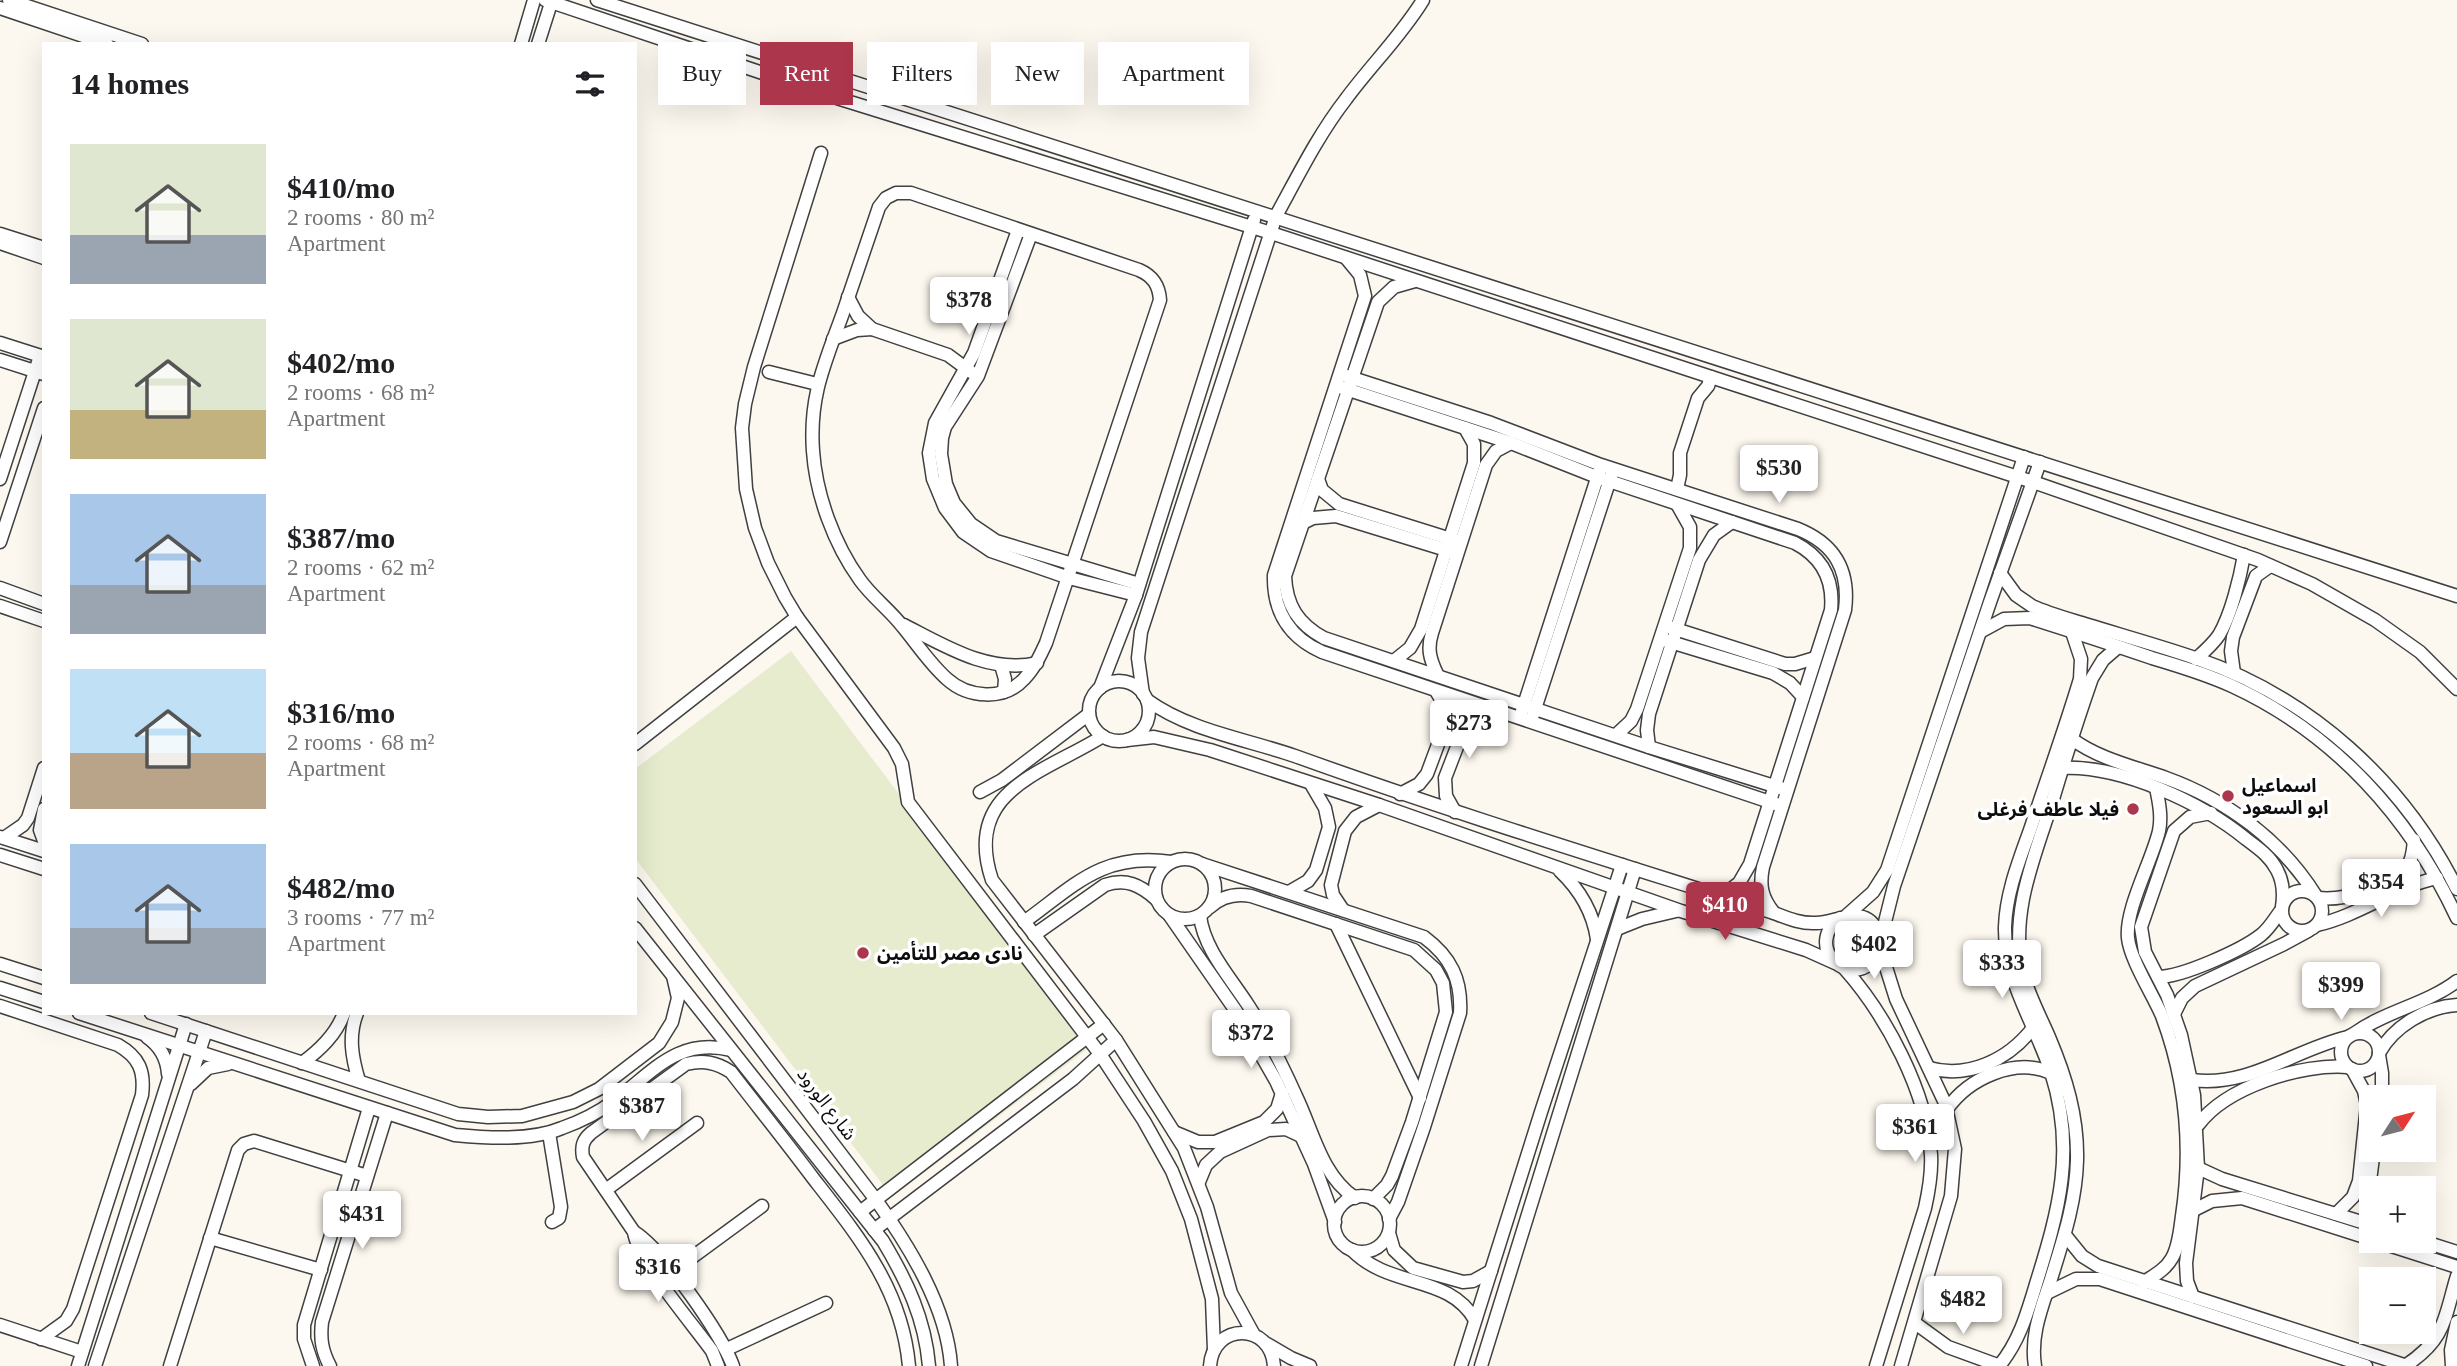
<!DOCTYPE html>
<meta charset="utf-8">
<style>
:root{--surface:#fff;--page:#f2f2f2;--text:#202124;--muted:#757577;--accent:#ac364c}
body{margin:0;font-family:"Times New Roman","Noto Sans Arabic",serif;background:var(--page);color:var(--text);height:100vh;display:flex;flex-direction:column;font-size:26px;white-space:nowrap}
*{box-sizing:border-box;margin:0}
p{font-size:23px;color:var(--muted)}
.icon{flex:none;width:38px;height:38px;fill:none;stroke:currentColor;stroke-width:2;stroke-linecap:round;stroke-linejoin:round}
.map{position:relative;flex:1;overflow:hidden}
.details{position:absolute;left:42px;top:42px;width:595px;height:973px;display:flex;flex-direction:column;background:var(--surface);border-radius:0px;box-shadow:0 7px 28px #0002}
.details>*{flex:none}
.banner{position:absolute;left:658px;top:42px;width:665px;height:63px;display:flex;gap:14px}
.needle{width:46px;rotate:54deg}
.fabs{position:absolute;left:2359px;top:1085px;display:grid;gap:14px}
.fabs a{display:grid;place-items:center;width:77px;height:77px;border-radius:0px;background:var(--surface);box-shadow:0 7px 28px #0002;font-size:35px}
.price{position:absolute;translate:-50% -60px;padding:0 16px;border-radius:7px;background:#fff;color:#222;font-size:23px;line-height:46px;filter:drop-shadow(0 2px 4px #0008)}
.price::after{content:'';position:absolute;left:50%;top:42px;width:21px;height:16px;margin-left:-10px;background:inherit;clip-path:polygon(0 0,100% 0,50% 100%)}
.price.active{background:var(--accent);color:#fff}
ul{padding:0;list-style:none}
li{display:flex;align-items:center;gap:21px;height:175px;padding:0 28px}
li span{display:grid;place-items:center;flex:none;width:196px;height:140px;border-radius:0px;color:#555}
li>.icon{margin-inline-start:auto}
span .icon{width:84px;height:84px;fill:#fffc;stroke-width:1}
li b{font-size:30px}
h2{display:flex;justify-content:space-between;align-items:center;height:84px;padding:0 28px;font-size:30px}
.pill{padding:0 24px;border-radius:0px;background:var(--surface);box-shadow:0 7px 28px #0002;font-size:24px;line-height:63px}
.pill.active{background:var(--accent);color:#fff}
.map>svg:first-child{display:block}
.pitch{fill:#e6eccd}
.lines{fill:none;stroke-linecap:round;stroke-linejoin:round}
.street-casing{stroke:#404040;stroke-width:15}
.street{stroke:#fff;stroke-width:12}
.poi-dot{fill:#ac364c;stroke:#fff;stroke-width:2.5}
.labels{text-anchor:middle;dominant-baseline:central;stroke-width:7;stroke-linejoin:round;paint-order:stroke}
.poi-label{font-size:19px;font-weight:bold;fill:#0d0d0d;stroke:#fff;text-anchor:start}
.street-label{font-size:19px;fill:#0d0d0d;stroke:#fff}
</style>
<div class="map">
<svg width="2457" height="1366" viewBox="0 0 2457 1366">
<rect width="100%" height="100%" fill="#fdf8ef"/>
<polygon class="pitch" points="791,651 1090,1047 892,1197 635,858 635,769"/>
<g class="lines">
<defs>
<g id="street">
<polyline points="9,0 142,44"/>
<polyline points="545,0 837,98 1271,233 1711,377 2033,482 2258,560 2312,584 2375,620 2420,652 2457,689"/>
<polyline points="597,0 2457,596"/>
<polyline points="0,8 107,44"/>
<polyline points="521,44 534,0"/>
<polyline points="538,44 552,0"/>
<polyline points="821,153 754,367 745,404 742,428 746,489 755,528 768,563 785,597 797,617 894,748 902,764 908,802 1100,1054 1144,1121 1172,1171 1191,1219 1212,1299 1214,1350"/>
<path d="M896 193H911L1139 270C1153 276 1159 285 1160 300L1046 643C1040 656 1034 669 1024 679 1004 701 968 698 947 679 930 664 917 644 903 627 890 610 872 597 860 580 834 544 816 495 813 451 809 396 825 363 843 313 855 278 867 242 879 207L886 198Z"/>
<polyline points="1018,230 974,353 935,423 929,453 933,479 945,508 963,532 991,551 1069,578 1136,595"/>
<polyline points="0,234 44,248"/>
<polyline points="1031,234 978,376 945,427 942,438 941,454 946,484 954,503 971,524 996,541 1139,584"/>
<polyline points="0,243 44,258"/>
<path d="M1346 258 1360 275 1365 296 1274 575C1273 611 1289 637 1322 652L1782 806"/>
<path d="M1415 281 1394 287 1378 302 1285 576C1286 605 1298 624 1324 638L1649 747 1787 790"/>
<polyline points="848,297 858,316 872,329 948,355 971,372"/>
<polyline points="833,339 857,330 872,329"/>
<polyline points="0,343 44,357"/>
<polyline points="0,360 44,374"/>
<polyline points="769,372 817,384"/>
<path d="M1340 374 1491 423 1601 465 1798 529C1835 544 1850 570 1845 610L1763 867C1759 886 1762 898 1774 913"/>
<path d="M1340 387 1511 443 1597 477 1795 543C1822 557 1834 579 1831 610L1750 864 1739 883 1721 897"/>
<polyline points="0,479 40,356"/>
<polyline points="1318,479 1322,490 1339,504 1457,541"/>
<polyline points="1677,489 1680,475 1680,453 1698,398 1708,386 1711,377"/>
<polyline points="1303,523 1313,518 1336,516 1453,552"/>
<polyline points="0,542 44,408"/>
<path d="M2000 573 2016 595 2032 606C2050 614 2069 619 2088 625 2124 636 2160 646 2195 658 2310 697 2403 781 2457 889"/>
<polyline points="0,588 44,604"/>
<polyline points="0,606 44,621"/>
<path d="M904 625C945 646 989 674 1037 663"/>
<polyline points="1669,627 1785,664 1795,664 1815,658"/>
<path d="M1980 632 2004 619 2030 618C2071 631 2111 644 2152 658 2179 666 2206 674 2232 686 2334 733 2410 817 2457 918"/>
<polyline points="1664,640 1773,673 1790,683 1803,697"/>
<path d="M2196 659C2205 651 2213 644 2219 635 2231 615 2240 578 2244 555"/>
<polyline points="1395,660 1410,648 1421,629 1474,463 1474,444 1465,428"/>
<polyline points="1001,665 1005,679 1004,692"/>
<polyline points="2234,673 2231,651 2233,637 2256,576 2270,566"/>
<path d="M1437 674C1430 659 1427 649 1432 633L1486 465 1496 451 1511 443"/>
<circle cx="1119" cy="711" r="30"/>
<polyline points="1100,688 1136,595 1254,220"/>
<path d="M1143 694 1138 658 1141 632 1276 216C1298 176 1318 135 1346 99 1371 65 1401 36 1423 0"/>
<path d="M1147 700C1190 731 1246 739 1295 756 1453 813 1614 862 1774 913 1787 918 1801 924 1816 923 1837 923 1866 902 1878 933 1882 941 1880 951 1875 958 1851 991 1802 947 1840 918"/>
<polyline points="1522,711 1599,472"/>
<polyline points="1533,715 1612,473"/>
<polyline points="1616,735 1631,721 1637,709 1690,548 1690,527 1677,504"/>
<path d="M1103 736C1044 773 962 790 992 880L1116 1040 1184 1148 1207 1207 1231 1293 1254 1335"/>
<path d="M2072 739C2099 759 2135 767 2166 778 2227 800 2282 841 2316 896"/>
<polyline points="1127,740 1154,737 1210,750 1379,805 1681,911 1806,950 1835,963"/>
<polyline points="635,744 797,617"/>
<polyline points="1649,747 1647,730 1649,714 1699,560 1714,535 1732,522"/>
<path d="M2062 768C2121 765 2202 803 2246 839 2258 848 2270 856 2277 870 2283 881 2284 894 2282 907"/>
<polyline points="980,792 1002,780 1089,714"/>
<polyline points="1400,794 1419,784 1427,774 1446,723 1445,706 1436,691"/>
<polyline points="44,809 40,830 44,841"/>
<polyline points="1455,812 1446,796 1445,778 1467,721 1473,715 1489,709"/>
<polyline points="0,837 44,851"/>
<polyline points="4,838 23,825 28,818 44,768"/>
<polyline points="0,855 44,869"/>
<circle cx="1185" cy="889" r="30"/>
<path d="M1202 864 1424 937C1451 957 1462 980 1460 1013L1424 1127 1398 1202 1389 1219"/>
<path d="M1560 871C1580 890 1593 912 1597 939"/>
<path d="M635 884 876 1200C909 1246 947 1307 951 1366"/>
<circle cx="2302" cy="911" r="20"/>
<polyline points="1289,892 1308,881 1316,870 1329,827 1325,808 1311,784"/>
<path d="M2318 898C2342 901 2392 888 2407 867 2413 859 2413 849 2414 840"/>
<path d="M1210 907C1222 896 1235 893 1251 896L1414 950 1436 970 1443 983 1446 1012 1412 1122 1392 1176 1387 1185 1373 1199"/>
<polyline points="1343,910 1333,895 1331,885 1345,831 1356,817 1379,805"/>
<polyline points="1170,916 1236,1011 1276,1081 1314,1164 1335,1222"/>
<path d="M1200 916C1204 949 1230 977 1248 1005 1267 1034 1282 1065 1296 1096 1313 1131 1321 1175 1355 1198"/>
<polyline points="1846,916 1873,892 1887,870 2024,457"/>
<path d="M1024 922C1075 885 1103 852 1171 862"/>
<polyline points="1336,924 1420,1098"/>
<path d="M2317 925C2360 915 2395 887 2437 878"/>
<path d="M635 928 883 1241C907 1281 925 1319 929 1366"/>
<polyline points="1617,929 1642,919 1676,911"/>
<path d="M1034 935 1105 885C1126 878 1140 885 1156 899"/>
<polyline points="1880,942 1894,886 1990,602 2040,462"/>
<polyline points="1880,948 1896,999 1945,1103 1955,1149 1951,1196 1901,1366"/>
<polyline points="0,964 44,978"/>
<path d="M1844 968C1886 1015 1927 1092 1931 1155 1932 1173 1929 1190 1925 1208L1876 1366"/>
<path d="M2158 977C2182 977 2242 950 2261 935 2270 928 2275 918 2282 909"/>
<polyline points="0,988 44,1002"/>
<path d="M0 1006 118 1045C139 1057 145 1071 142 1095L73 1309 66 1321 41 1339"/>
<path d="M79 1013 455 1135C487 1138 531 1141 562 1128 579 1122 599 1112 614 1101 653 1072 678 1037 731 1050"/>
<polyline points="151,1013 458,1114 488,1117 522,1116 573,1102 599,1089 659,1043 672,1022 678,998 673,976"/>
<path d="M357 1013C348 1036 352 1058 359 1081"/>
<polyline points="2174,1014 2182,998 2195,986 2284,944 2308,931"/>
<circle cx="2360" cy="1052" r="19"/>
<path d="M2355 1033C2386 1011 2427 1004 2457 981"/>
<path d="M147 1037C160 1046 167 1058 168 1074"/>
<path d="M2379 1053C2394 1026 2426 1007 2457 1005"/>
<polyline points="2379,1055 2382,1073 2382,1097"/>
<path d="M302 1063C320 1050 336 1035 344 1013"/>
<path d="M1929 1068C1968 1079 2008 1060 2033 1028"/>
<path d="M2192 1080C2249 1088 2295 1049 2348 1037"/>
<polyline points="191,1084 208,1068 228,1064"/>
<path d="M1947 1109C1969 1078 2015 1057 2051 1073"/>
<path d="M2198 1125C2226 1087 2302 1063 2348 1067"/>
<polyline points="1174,1132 1198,1142 1215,1142 1264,1122 1277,1109 1282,1093"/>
<polyline points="549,1133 561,1207 559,1218 552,1222"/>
<polyline points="2198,1168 2222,1179 2371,1225"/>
<polyline points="1199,1182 1206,1165 1220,1152 1268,1130 1286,1129 1301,1136"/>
<polyline points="607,1189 697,1123"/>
<circle cx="1362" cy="1224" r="28"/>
<polyline points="2194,1210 2212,1201 2242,1198 2371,1239"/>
<polyline points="860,1212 1104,1024"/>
<polyline points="2336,1214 2353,1197 2359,1181 2367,1105 2364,1091 2352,1069"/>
<polyline points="2371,1214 2368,1196 2374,1150"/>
<polyline points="874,1230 1073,1079 1116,1040"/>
<path d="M634 1232C662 1249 722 1335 733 1366"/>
<polyline points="1389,1233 1394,1250 1413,1268 1463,1282 1473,1281 1491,1271"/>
<polyline points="2065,1235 2082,1256 2098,1266 2407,1366"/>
<polyline points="210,1238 321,1270"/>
<polyline points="2376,1241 2457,1267"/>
<polyline points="2422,1241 2457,1252"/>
<path d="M1352 1250C1390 1289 1449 1274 1475 1320"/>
<polyline points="672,1272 762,1206"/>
<path d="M2144 1282C2155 1275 2166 1269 2172 1258 2179 1246 2180 1230 2182 1216 2192 1149 2186 1080 2162 1016 2153 995 2130 959 2128 938 2125 909 2152 861 2159 831 2162 817 2159 802 2156 788"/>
<polyline points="2047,1293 2076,1279 2100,1279 2366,1366"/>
<polyline points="2193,1297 2187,1281 2186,1263 2198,1168 2194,1095 2181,1035 2167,995 2145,952 2141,927 2174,831 2190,817 2211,813"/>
<polyline points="1915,1323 1948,1347 2000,1366"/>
<polyline points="0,1325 82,1352"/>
<polyline points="1267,1344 1291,1358 1310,1366"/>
<polyline points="727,1349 826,1303"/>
<polyline points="78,1366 186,1024"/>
<polyline points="95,1366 206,1031"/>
<polyline points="170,1366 238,1150 244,1144 254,1141 367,1176"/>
<polyline points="313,1366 304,1339 304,1325 369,1108"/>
<path d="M330 1366C322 1351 320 1339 322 1322L387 1113"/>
<path d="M718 1366 712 1351C692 1323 638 1261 634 1232L583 1157C581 1146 583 1140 591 1133L686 1064C703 1060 716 1062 731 1072 758 1107 786 1142 813 1178 859 1237 902 1289 909 1366"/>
<path d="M1210 1366C1213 1322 1271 1322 1274 1366"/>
<polyline points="1461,1366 1541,1112 1622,865"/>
<polyline points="1481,1366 1635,869"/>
<path d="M1999 1366C2019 1342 2027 1314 2036 1284 2059 1210 2076 1150 2051 1072 2035 1023 2004 981 2005 927 2006 893 2019 861 2030 830 2047 779 2065 729 2080 679L2081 659 2072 632"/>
<path d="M2035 1366C2030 1335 2042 1307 2051 1279 2063 1240 2076 1202 2077 1160 2078 1117 2066 1077 2049 1037 2040 1016 2029 996 2023 974 2009 913 2035 856 2053 799 2065 759 2078 718 2092 678L2103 660 2118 647"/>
<path d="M2405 1366C2446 1339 2444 1319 2457 1276"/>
<polyline points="2452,1366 2451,1350 2457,1322"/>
</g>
</defs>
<use href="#street" class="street-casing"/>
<use href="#street" class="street"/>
</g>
<g class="poi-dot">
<circle cx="2228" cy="796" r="7"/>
<circle cx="2133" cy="809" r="7"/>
<circle cx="863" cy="953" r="7"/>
</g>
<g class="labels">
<g class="poi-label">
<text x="2242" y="785">اسماعيل<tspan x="2242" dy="22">ابو السعود</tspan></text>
<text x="2119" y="809" text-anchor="end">فيلا عاطف فرغلى</text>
<text x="877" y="953">نادى مصر للتأمين</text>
</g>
<g class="street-label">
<text transform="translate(827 1104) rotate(53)">شارع الورود</text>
</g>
</g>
</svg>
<div class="fabs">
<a><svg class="needle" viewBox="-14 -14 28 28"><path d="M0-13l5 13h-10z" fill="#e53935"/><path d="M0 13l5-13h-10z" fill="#757577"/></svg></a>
<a>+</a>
<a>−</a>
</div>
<b class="price" style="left:969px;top:337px">$378</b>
<b class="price" style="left:1779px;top:505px">$530</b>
<b class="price" style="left:1469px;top:760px">$273</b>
<b class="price" style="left:2381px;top:919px">$354</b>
<b class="price active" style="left:1725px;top:942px">$410</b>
<b class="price" style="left:1874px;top:981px">$402</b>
<b class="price" style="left:2002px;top:1000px">$333</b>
<b class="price" style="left:2341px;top:1022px">$399</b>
<b class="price" style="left:1251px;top:1070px">$372</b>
<b class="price" style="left:642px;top:1143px">$387</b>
<b class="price" style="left:1915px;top:1164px">$361</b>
<b class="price" style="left:362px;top:1251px">$431</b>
<b class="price" style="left:658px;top:1304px">$316</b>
<b class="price" style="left:1963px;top:1336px">$482</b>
<div class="banner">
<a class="pill">Buy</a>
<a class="pill active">Rent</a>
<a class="pill">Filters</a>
<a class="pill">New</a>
<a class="pill">Apartment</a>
</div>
<section class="details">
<h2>14 homes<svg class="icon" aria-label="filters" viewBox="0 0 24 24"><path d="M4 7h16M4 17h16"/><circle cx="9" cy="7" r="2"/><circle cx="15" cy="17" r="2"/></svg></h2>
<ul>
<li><span style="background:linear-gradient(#dfe7d0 65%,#9aa5b1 0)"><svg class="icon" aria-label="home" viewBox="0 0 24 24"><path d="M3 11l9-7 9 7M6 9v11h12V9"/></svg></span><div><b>$410/mo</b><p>2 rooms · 80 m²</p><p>Apartment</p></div></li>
<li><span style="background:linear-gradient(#dfe7d0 65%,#c2b280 0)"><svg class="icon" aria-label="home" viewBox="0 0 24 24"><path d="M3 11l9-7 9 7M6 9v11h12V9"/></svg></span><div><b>$402/mo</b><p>2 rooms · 68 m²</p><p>Apartment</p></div></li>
<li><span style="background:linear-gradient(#a9c7e8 65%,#9aa5b1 0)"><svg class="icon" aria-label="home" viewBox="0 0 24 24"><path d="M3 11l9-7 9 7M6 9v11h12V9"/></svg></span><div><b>$387/mo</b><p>2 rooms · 62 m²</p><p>Apartment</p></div></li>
<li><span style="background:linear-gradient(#bfe0f5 60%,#b9a48a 0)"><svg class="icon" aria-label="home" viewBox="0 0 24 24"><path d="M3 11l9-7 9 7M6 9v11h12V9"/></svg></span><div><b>$316/mo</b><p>2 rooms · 68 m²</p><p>Apartment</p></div></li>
<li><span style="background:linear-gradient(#a9c7e8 60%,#9aa5b1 0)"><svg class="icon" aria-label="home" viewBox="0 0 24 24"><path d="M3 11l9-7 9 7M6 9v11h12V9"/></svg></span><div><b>$482/mo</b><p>3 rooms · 77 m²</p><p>Apartment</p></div></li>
</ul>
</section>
</div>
